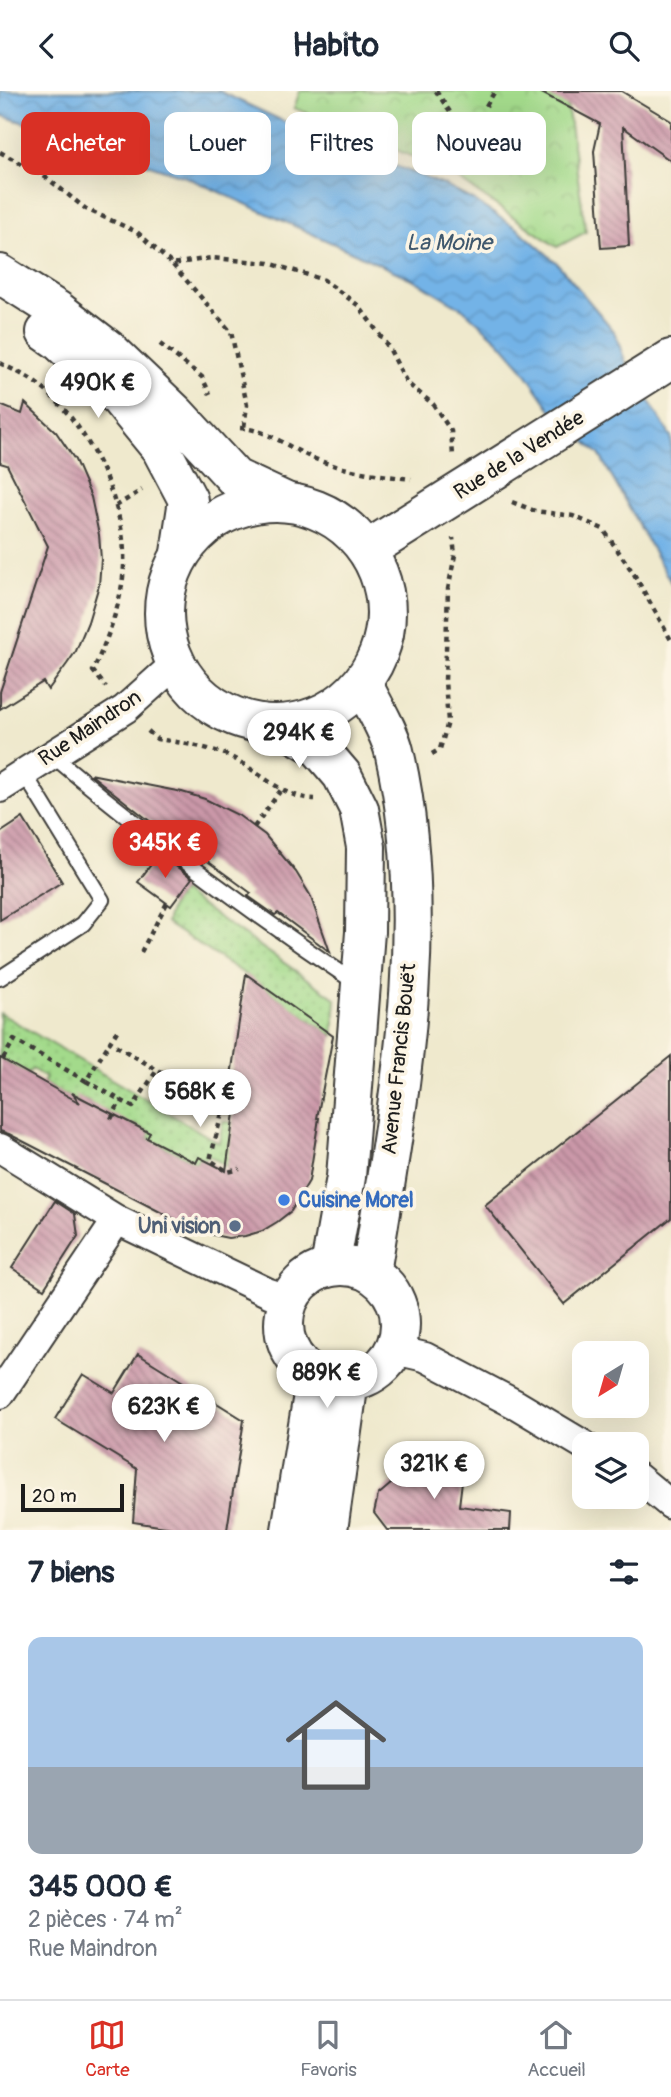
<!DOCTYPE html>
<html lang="fr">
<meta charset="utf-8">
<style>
:root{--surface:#fff;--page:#f6f6f7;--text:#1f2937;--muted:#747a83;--line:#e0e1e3;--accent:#d93025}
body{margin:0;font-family:Pangolin,sans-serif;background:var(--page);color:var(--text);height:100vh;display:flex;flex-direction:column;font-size:26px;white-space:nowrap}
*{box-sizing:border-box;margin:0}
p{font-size:23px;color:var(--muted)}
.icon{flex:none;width:38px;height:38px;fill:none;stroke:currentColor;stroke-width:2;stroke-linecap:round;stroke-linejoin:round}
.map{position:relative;height:1439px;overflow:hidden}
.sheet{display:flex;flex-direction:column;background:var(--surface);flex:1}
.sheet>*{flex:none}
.hud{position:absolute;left:21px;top:21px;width:630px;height:63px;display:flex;gap:14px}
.needle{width:46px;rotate:217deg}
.buttons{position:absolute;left:572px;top:1250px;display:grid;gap:14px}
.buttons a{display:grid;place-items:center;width:77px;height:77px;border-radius:14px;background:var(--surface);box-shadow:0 7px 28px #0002;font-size:35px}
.scale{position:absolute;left:21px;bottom:18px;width:103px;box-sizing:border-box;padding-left:7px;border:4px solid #1c1c1c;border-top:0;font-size:19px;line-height:24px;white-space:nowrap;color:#1c1c1c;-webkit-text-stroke:5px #fcf5e5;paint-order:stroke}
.price{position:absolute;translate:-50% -60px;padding:0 16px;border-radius:24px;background:#fff;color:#222;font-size:23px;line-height:46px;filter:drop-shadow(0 2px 4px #0008)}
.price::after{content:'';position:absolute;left:50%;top:42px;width:21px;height:16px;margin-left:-10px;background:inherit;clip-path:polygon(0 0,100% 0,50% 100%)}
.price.selected{background:var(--accent);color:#fff}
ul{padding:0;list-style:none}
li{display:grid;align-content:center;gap:14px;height:371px;padding:0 28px}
li span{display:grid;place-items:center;height:217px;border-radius:14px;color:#555}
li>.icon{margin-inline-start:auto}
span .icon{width:126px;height:126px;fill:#fffc;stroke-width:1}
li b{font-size:30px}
h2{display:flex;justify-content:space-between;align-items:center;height:84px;padding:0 28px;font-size:30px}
.tag{padding:0 24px;border-radius:14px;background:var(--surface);box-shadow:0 7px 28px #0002;font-size:24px;line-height:63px}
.tag.selected{background:var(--accent);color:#fff}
header{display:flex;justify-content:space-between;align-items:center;height:91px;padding:0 28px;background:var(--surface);font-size:32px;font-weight:700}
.tab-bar{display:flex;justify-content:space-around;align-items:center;height:98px;border-top:2px solid var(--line);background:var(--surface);font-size:19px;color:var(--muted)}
.tab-bar a{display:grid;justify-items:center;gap:4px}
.tab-bar .selected{color:var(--accent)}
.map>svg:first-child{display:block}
.grass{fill:url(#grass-dots);stroke:#607b54;stroke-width:2}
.park{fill:url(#park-crowns);stroke:#607b54;stroke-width:2}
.water{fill:url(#water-waves);stroke:#486882;stroke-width:2}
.building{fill:url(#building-back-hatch)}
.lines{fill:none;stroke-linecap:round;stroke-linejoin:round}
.service-casing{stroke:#3c3b37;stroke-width:18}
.minor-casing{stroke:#3c3b37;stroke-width:32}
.secondary-casing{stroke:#3c3b37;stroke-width:42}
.path{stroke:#3c3b37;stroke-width:4.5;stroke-dasharray:5 5;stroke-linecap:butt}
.service{stroke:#fff;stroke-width:14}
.minor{stroke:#fff;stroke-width:28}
.secondary{stroke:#fff;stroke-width:38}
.shop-dot{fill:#3f7fe0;stroke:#fcf5e5;stroke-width:2.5}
.service-dot{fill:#5c6f8a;stroke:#fcf5e5;stroke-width:2.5}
.labels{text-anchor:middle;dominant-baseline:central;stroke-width:7;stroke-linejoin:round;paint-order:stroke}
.street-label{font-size:21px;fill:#1c1c1c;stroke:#fcf5e5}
.shop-label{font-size:21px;font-weight:bold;fill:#366cbe;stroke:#fcf5e5;text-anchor:start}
.service-label{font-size:21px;font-weight:bold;fill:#4e5e75;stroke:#fcf5e5;text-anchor:end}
.water-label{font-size:23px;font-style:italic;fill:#3f586d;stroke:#fcf5e5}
</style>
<header><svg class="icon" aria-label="back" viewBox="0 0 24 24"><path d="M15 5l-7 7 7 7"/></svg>Habito<svg class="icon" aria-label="search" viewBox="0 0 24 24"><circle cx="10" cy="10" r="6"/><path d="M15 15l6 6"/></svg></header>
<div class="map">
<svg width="671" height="1439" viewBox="0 0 671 1439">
<defs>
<pattern id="grass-dots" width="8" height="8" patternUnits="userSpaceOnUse" patternTransform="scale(1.75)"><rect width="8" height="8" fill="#a3da8b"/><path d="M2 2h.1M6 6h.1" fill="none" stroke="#8cba77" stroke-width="1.8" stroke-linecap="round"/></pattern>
<pattern id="park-crowns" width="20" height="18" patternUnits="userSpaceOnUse" patternTransform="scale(1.75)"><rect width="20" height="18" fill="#a3da8b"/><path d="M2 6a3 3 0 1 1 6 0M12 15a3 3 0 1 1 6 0" fill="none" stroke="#8cba77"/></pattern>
<pattern id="water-waves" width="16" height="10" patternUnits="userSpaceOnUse" patternTransform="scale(1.75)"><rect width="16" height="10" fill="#73b3e7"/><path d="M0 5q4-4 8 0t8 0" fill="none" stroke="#6399c6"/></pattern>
<pattern id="building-back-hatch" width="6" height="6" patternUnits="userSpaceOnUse" patternTransform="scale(1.75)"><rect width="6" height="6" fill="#cb98a9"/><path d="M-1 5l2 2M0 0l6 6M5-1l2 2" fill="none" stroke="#a47b89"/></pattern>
</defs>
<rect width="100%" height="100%" fill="#fcf5e5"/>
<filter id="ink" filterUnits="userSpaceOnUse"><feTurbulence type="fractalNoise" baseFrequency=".0143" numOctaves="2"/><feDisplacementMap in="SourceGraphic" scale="14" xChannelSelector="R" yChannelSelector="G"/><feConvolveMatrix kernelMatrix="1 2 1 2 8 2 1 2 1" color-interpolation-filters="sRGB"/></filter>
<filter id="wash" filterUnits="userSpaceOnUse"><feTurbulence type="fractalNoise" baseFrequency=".00686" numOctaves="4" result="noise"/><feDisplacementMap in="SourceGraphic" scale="28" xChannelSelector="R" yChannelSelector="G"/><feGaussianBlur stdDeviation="1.57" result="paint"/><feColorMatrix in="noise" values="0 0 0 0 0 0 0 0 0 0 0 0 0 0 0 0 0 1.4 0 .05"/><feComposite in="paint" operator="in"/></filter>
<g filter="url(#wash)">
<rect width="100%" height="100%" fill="#efe9cd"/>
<g class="grass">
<polygon points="182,801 336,908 333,945 246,884 166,832 171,815"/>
<polygon points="0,922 219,1052 223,1030 241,1034 233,1079 208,1064 205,1069 199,1066 196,1072 147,1047 150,1041 135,1034 132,1039 84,1008 81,1013 43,992 46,987 32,978 28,983 0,967"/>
</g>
<polygon class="park" points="300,0 565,0 586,141 557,156 445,79 294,17"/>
<polygon class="water" points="0,0 219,0 287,32 444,94 471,108 518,138 557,172 614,240 626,272 671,346 671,492 599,363 552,320 520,274 499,250 463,218 414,189 186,86 0,24"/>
<g id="blocks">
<g class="building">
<polygon points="538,0 621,0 671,30 671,70 623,36 629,155 601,157 594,60 600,33"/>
<polygon points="25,312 56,341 75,369 91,406 99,444 101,468 99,494 88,531 76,560 67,573 48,599 43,591 0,618 0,601 48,455 7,374 0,372 0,314 22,323"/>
<polygon points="90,683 182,701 205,708 238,724 265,744 296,781 310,804 330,861 278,822 275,824 248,805 251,802 206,769 203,772"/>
<polygon points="23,727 62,791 0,829 0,742"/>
<polygon points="159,763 192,787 171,815 138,791"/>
<polygon points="246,883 333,945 317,1027 319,1027 309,1090 291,1120 277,1131 262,1140 245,1145 228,1147 199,1141 9,1043 0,1040 0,967 80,1012 72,1002 150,1042 147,1047 196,1072 199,1066 226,1080 239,986 231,985"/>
<polygon points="671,965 671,1127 564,1213 485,1114"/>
<polygon points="55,1110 75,1123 78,1145 44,1198 12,1177"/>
<polygon points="138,1263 244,1329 227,1439 185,1439 133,1431 137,1378 55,1328 83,1283 114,1302"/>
<polygon points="434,1359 447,1360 463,1382 459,1415 511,1422 510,1439 387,1439 374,1422 378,1404 392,1392 407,1394 410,1377"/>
</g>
</g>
</g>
<g filter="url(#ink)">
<use href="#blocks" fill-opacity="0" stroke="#3c3b37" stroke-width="2"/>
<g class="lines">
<defs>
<g id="service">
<path d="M52 664C150 747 253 823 359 894"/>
<polyline points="0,887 83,833 102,809 24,682"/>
</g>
<g id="minor">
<polyline points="0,697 125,618 175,573"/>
<polyline points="0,1057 117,1129 269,1202 289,1208"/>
<polyline points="395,1259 425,1266 517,1314 584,1354"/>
<polyline points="0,1303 117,1129"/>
<polyline points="637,1386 671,1414"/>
</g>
<g id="secondary">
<polyline points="0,183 57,219 109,259 176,323 235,387 284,410"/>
<polyline points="46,241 59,250 115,302 161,358 188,409 180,462"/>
<circle cx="275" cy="522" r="111"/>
<polyline points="367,459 671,268"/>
<path d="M363 593C372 613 389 639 394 660 434 832 398 1012 371 1182"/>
<polyline points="280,634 318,656 342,684 359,718 366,756 365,841 346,1086 330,1176"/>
<circle cx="342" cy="1233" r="58"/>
<polyline points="291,1439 316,1285"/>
<polyline points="328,1439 349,1290"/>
</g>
</defs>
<use href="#service" class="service-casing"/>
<use href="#minor" class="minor-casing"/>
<use href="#secondary" class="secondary-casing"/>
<g class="path">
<polyline points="436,0 454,27"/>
<polyline points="486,15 495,0"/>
<polyline points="0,61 47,87 86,118 137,141 172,173 212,167 269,172 324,189 359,215 389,257 407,292 433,313 451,340 453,364"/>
<polyline points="173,174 231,241 247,314 244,337"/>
<polyline points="160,253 202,286 210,303"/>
<path d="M0 272C11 278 23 283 33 290 83 324 121 402 124 461 126 502 109 544 93 580L106 596"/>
<path d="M240 337C268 338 290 358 315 368 345 380 379 384 411 388"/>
<polyline points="512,411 535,420 573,425 603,438 634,483 671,549"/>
<polyline points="116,415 142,399"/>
<path d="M148 640 157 648C178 651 201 655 222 662 254 674 279 707 315 708"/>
<polyline points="432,663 440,658 448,631 445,590 448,498 455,464 453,447"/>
<polyline points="254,736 281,699"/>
<polyline points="141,861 167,812"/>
<polyline points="117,940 110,951 223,1018 210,1069 228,1081 240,1078"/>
<polyline points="3,968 14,949 86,990 110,951"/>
<polyline points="86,990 133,1016 157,979"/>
<polyline points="111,1028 121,1009"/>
</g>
<use href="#service" class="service"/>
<use href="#minor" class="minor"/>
<use href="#secondary" class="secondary"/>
</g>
</g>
<circle class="shop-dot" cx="284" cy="1109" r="7"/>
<circle class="service-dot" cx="235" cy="1135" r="7"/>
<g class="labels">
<g class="street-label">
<text transform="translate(519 364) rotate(-32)">Rue de la Vendée</text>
<text transform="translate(90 637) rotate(-34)">Rue Maindron</text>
<text transform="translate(399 968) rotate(-84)">Avenue Francis Bouët</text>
</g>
<g class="shop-label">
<text x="298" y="1109">Cuisine Morel</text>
</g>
<g class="service-label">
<text x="221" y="1135">Uni vision</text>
</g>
<g class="water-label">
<text x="449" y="151">La Moine</text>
</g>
</g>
</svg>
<div class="buttons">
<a><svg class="needle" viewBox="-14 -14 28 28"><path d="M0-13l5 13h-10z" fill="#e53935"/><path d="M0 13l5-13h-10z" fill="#747a83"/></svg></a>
<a><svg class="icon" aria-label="layers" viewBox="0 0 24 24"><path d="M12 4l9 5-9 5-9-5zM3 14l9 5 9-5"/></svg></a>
</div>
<div class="scale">20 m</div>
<b class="price" style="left:98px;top:329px">490K €</b>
<b class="price" style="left:299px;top:679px">294K €</b>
<b class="price selected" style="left:165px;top:789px">345K €</b>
<b class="price" style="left:200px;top:1038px">568K €</b>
<b class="price" style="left:327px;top:1319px">889K €</b>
<b class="price" style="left:164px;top:1353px">623K €</b>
<b class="price" style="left:434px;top:1410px">321K €</b>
<div class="hud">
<a class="tag selected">Acheter</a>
<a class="tag">Louer</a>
<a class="tag">Filtres</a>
<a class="tag">Nouveau</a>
</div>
</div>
<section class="sheet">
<h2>7 biens<svg class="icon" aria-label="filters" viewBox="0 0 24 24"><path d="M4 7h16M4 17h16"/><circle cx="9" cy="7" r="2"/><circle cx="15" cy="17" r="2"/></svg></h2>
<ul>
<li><span style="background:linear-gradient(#a9c7e8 60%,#9aa5b1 0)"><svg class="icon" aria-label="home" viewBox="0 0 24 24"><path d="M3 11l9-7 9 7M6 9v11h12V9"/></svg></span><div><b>345 000 €</b><p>2 pièces · 74 m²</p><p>Rue Maindron</p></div></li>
</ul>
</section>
<nav class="tab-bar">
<a class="selected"><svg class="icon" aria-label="map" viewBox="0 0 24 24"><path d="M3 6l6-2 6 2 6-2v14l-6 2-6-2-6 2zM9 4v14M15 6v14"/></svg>Carte</a>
<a><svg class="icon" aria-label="saved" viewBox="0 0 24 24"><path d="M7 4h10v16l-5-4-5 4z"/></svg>Favoris</a>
<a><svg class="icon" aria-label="home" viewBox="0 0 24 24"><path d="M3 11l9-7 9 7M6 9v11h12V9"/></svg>Accueil</a>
</nav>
